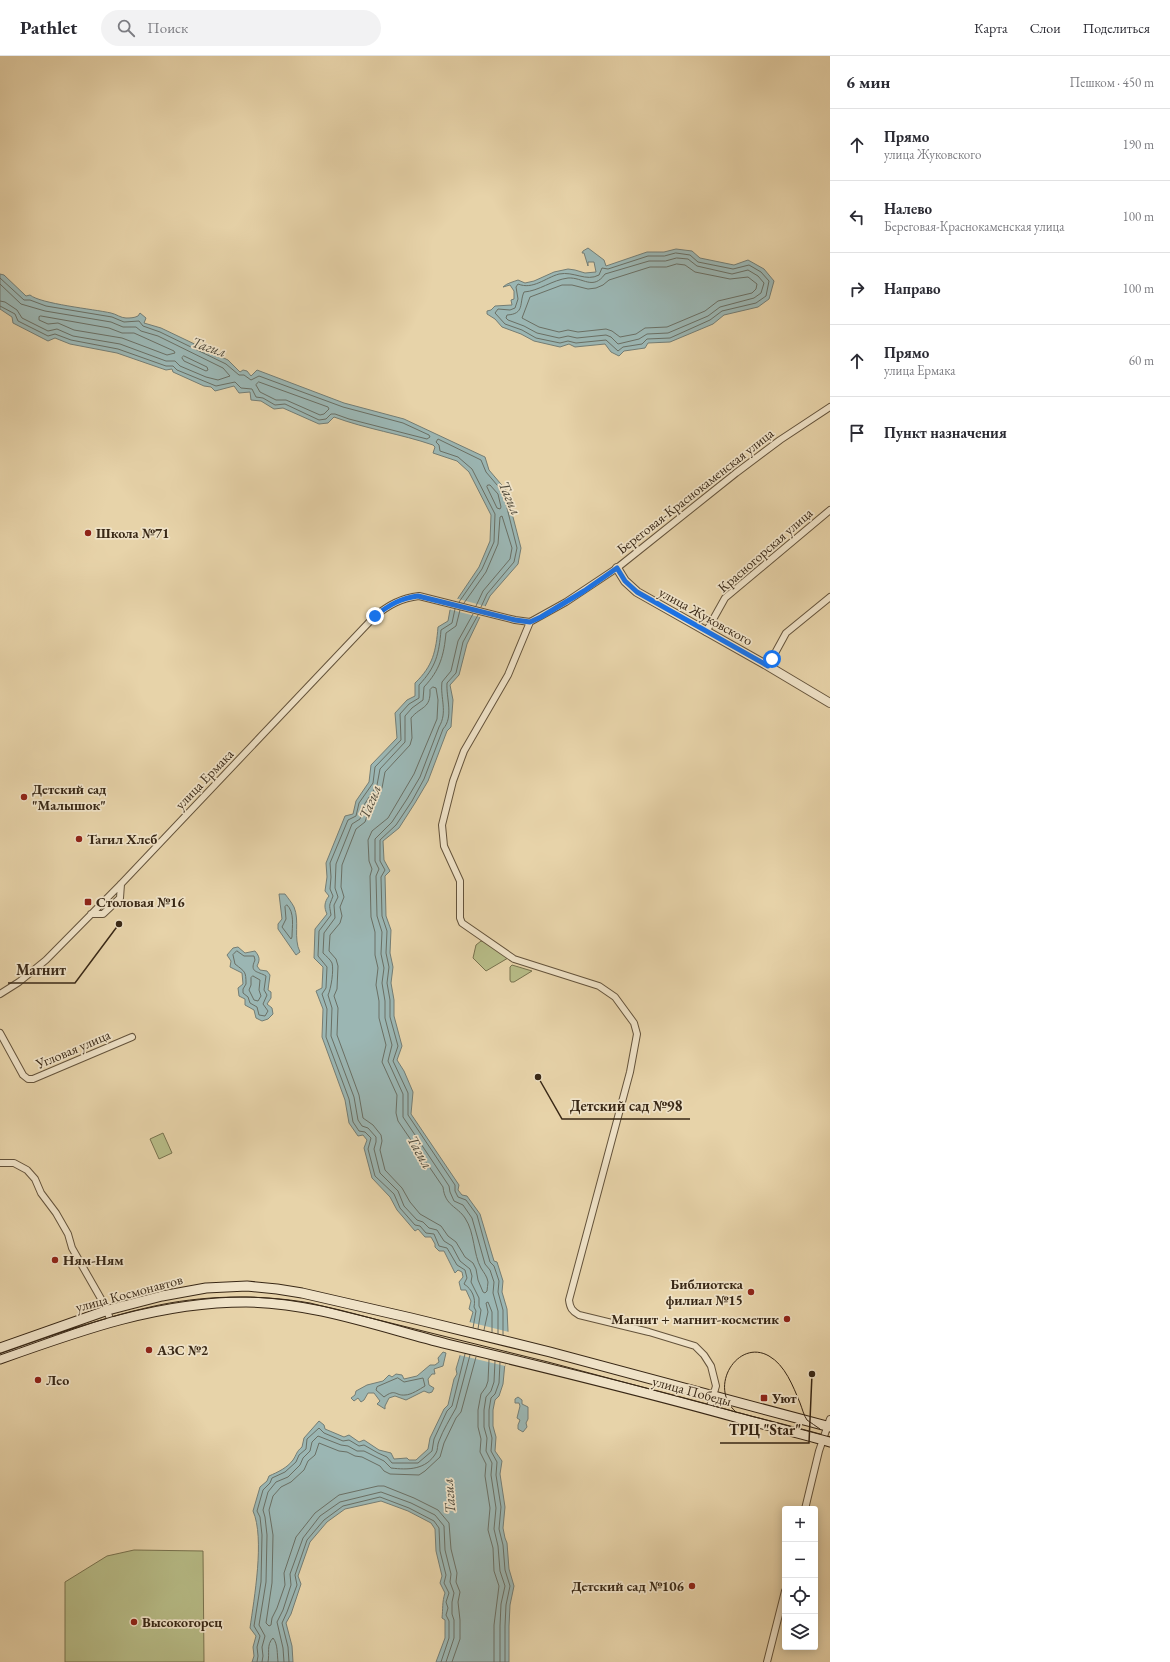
<!DOCTYPE html>
<html lang="ru">
<head>
<meta charset="utf-8">
<style>
  :root { --surface:#fff; --page:#f2f2f3; --text:#2b2b33; --muted:#7c7c81; --line:#e1e1e2 }
  body { margin:0; font-family:"EB Garamond",serif; background:var(--page); color:var(--text) }
  .controls { position:absolute; right:12px; bottom:12px; display:grid; overflow:hidden; border-radius:4px; box-shadow:0 2px 10px #0003 }
  .controls button { width:36px; height:36px; display:grid; place-items:center; padding:0; border:0; border-bottom:1px solid var(--line); background:var(--surface); color:var(--text); font:20px sans-serif }
  .stop { position:absolute; width:12px; height:12px; margin:-9px; border:3px solid #1a73e8; border-radius:50%; background:#fff }
  .stop.end { background:#1a73e8; border-color:#fff; box-shadow:0 1px 4px #0008 }
  .list { margin:0; padding:0; list-style:none }
  h2 { display:flex; justify-content:space-between; align-items:center; height:52px; margin:0; padding:0 16px; font-size:17px }
  h2 small { font-size:13px; font-weight:400; color:var(--muted) }
  .list li { display:grid; grid-template-columns:26px 1fr auto; gap:12px; align-items:center; box-sizing:border-box; height:72px; padding:0 16px; border-top:1px solid var(--line) }
  .list b { display:block; font-size:15px; white-space:nowrap }
  .list p { margin:0; font-size:13px; white-space:nowrap; color:var(--muted) }
  .list em { font-size:13px; font-style:normal; color:var(--muted) }
  .icon { flex:none; width:22px; height:22px; fill:none; stroke:currentColor; stroke-width:2; stroke-linecap:round; stroke-linejoin:round }
  .map { position:relative; flex:none; width:830px; height:1606px; overflow:hidden }
  header { display:flex; align-items:center; gap:24px; box-sizing:border-box; height:56px; padding:0 20px; background:var(--surface); border-bottom:1px solid var(--line) }
  header strong { font-size:19px }
  nav { display:flex; gap:22px; margin-inline-start:auto; font-size:14px }
  .search { width:280px; height:36px; background:var(--page); display:flex; align-items:center; gap:10px; box-sizing:border-box; padding:0 14px; border-radius:22px; color:var(--muted); font-size:15px }
  main { display:flex }
  aside { flex:1; background:var(--surface) }
  .map>svg:first-child { display:block }
</style>
</head>
<body>
<header>
<strong>Pathlet</strong>
<div class="search"><svg class="icon" aria-label="search" viewBox="0 0 24 24"><circle cx="10" cy="10" r="6"/><path d="M15 15l6 6"/></svg>Поиск</div>
<nav><a>Карта</a><a>Слои</a><a>Поделиться</a></nav>
</header>
<main>
<div class="map">
<svg width="830" height="1606" viewBox="0 0 830 1606">
  <rect width="100%" height="100%" fill="#e7d3a9"/>
  <filter id="stains"><feTurbulence type="fractalNoise" baseFrequency=".005" numOctaves="4"/><feColorMatrix values="0 0 0 0 .2 0 0 0 0 .09 0 0 0 0 .02 0 0 0 .5 -.17"/></filter>
  <radialGradient id="worn" r=".72"><stop offset=".6" stop-color="#630" stop-opacity="0"/><stop offset="1" stop-color="#630" stop-opacity=".3"/></radialGradient>
  <path fill="#b7bc87" stroke="#78724e" d="M481,885l5,1 22,16 -22,13 -13,-13 3,-13z
    M512,909l20,6 -18,11h-3l-1,-2v-13z
    M163,1077l9,20 -13,6 -9,-20z
    M134,1494l69,1 1,111h-139v-80l42,-26z"/>
  <path fill="#9bb6b3" stroke="#747d74" d="M588,192l16,12 2,6 41,-14h17l12,-3 16,2 8,7 34,7 14,-5 16,9 10,12 -5,18 -11,8 -34,8 -11,9 -43,18 -22,1 -3,5 -21,3 -5,5 -8,-4 -6,-8 -30,3 -6,-3 -9,3 -26,-6 -13,-7 -19,-7 -7,-8 -8,-5v-3l4,-1 4,-4 17,-1 -1,-5 3,-1v-8l-4,-6 -7,2c4,-4 10,-5 15,-7l7,3 9,-2 20,-9 14,-3 7,1 10,3 11,-1 -2,-10h-6v4l-4,-13h-2l1,-2z
    M0,218l4,1 22,21 4,-1c11,9 63,14 81,18 5,1 10,5 15,5 4,0 8,0 12,-2l2,-3 6,5 -2,5 17,5 67,32 12,12 3,-2 4,1 4,5 6,-6 87,33 60,16 81,38 4,13 17,20 15,58 -3,16 -28,32 -23,48 -8,31 -9,10 3,15 -2,27 -4,4 -19,50 -13,22 -16,25 -16,13 1,19 6,11 -5,5 1,40 5,14 -1,23 3,14 -2,16 3,17v16l8,30 -5,14 7,11 9,21 -2,22 48,71 -1,5 4,5 5,1 13,18 14,47 3,1 6,19 -1,11 5,17 1,22 -5,53 -4,12 -4,4 -2,10v16l3,11 -1,14 7,10 -2,13 5,33 -2,21 2,10 2,5 2,26 5,17 -4,19 -1,21v36h-73l9,-24v-18l-3,-2c1,-9 0,-16 3,-25l-5,-10 2,-7 -6,-25 -1,-22 -4,-6 -23,-12 -27,-10 -36,8 -18,13 -17,20 -12,34 3,8 -10,30 -5,9 6,23 1,16h-41l2,-6 -1,-9 3,-11 -6,-8c4,-29 15,-90 3,-117l7,-24 7,-6 2,-5c9,-4 18,-8 24,-16 4,-6 3,-8 9,-13l2,-9 15,-17 5,4 1,4 19,8 5,-2 10,7 5,-2 15,10 12,3 3,6 13,-1 2,2h7l12,-11 2,-11 14,-29 4,-4 6,-26 3,-5 -1,-5 17,-57 -4,-3 2,-8 -5,-11h-5l-2,-8 4,-5 -1,-5 -4,-2 -3,3 -11,-22h-5l-4,-4v-3l-4,-7h-6l-7,-8 -3,2 -18,-21 -7,-13 -18,-19 -8,-30 3,-8 -4,-5 -5,1 -9,-13 -4,-23 -23,-63 1,-28 -7,-18 6,-3 1,-21 -9,-9 1,-29 12,-15c-3,-6 -3,-12 2,-18l-4,-5 2,-14 -1,-14 19,-47 8,-2 3,-13 13,-19 2,-17 26,-27 -2,-25 12,-13 8,-4v-13c18,-17 21,-32 23,-56l10,-6 2,-11 29,-43 11,-26 1,-26 -22,-43 -12,-11 -24,-8 2,-6 -2,-2c-32,-11 -67,-16 -99,-28l-6,6 -9,1 -36,-16 -9,1 -13,-8 -10,-1 -1,-8 -11,1 -5,-7 -19,5 -4,-4 -7,-1 -31,-14 -1,-3 -6,1 -49,-17 -47,-9 -15,-6 -7,3 -35,-18 -1,-6 -12,-8z
    M279,838h6c3,4 7,9 9,13 6,14 -1,31 6,45l-4,3 -18,-26v-5l4,-5z
    M238,891l7,6 10,-2c5,6 5,9 2,15l3,4 7,1 3,4 -2,15 3,2v6l-4,6 5,4 1,6 -5,5 -6,2 -6,-3 -2,-8 -9,-5v-6l-6,-3 -1,-8 5,-4 -1,-11 -12,-6 1,-6 -4,-6 6,-7z
    M443,1296l3,1 -3,13 -9,3 1,5h-3l-4,5 1,6 5,3 -2,4 -3,1 -5,-2 -18,9 -11,-4 -6,2 -4,8v3l-8,-5 3,-3 -6,-8h-6l-4,7 -3,2 -3,-4 -4,3 -3,-3 4,-3 1,-4 11,-6 16,-4 6,-6 3,2 4,-3 6,1 2,4 13,-3 13,-11h5l4,-3 -1,-4z
    M518,1341l4,3v4l6,3v12l-2,4 1,4 -4,5 -5,-3v-4l2,-5 -3,-2 3,-12 -1,-3h-4v-4z"/>
  <path fill="#e7d3a9" d="M455,542l33,9 -5,11 -35,-9z
    M469,1266l40,10 -4,34 -46,-11z"/>
  <g fill="none" stroke-linecap="round" stroke-linejoin="round">
    <path stroke="#6a6f64" stroke-width="1" d="M676,197l14,2 8,7 35,7 16,-4 12,7 8,9 -3,15 -10,7 -34,8 -12,9 -40,18 -23,1 -5,5 -19,3 -5,4 -12,-11 -30,3 -8,-2 -8,2 -24,-5 -14,-8 -17,-6 -10,-11 3,-4 12,1 5,-2 3,-9 -2,-12 2,-3c15,6 27,-6 41,-10 15,-3 27,8 40,1l3,-7 6,1 40,-13h16z
      M677,202l11,1 9,7 35,8 16,-4 10,6 6,7 -3,10 -7,5 -34,9 -12,9 -40,17 -21,1 -8,5 -21,5 -7,-7 -5,-2 -29,3 -9,-2 -9,2 -22,-5 -13,-7 -16,-6 -2,-2 1,-3c18,-1 12,-12 17,-23 15,-1 28,-12 44,-14 15,-1 25,13 37,-4l44,-13h16z
      M677,208l8,1 10,7 35,7 18,-2 9,7 -1,5 -4,4 -34,8 -13,10 -38,16 -22,1 -9,6 -16,3 -8,-6 -6,-2 -28,3 -10,-2 -9,2 -20,-5 -17,-9 8,-21 32,-12h10l16,4 8,-1 7,-3 6,-5 41,-13h16z
      M0,222l24,22h6l16,6 66,11 12,5 15,-1 4,5 17,6 66,32 13,11h5l7,5 8,-4 84,31 60,16 26,12 1,2 -3,2 -78,-20 -14,-5h-4l-5,5 -7,1 -34,-16 -10,1 -12,-7 -7,-1 -4,-8 -11,-1 -6,-6 -19,4 -39,-16 -4,-4h-7l-48,-17 -47,-9 -16,-6 -7,2 -30,-15 -3,-7 -15,-8
      M0,228l21,20 24,7 66,11 12,5h13l5,4 17,5 65,32 7,8 -12,4 -12,-3 -26,-11 -5,-5h-9l-46,-17 -47,-8 -16,-7 -9,2 -26,-13 -5,-8 -12,-8 -5,-1
      M41,260l68,12 13,5h12l40,18 1,2 -8,2 -45,-17 -48,-8 -16,-7 -10,1 -9,-4v-3z
      M184,300l23,11 1,3 -2,1 -22,-10 -2,-3z
      M259,326l69,25 1,2 -5,5 -4,1 -34,-15h-10l-16,-8 -4,-7z
      M488,429h2l8,9 3,13 -1,2 -3,-1 -10,-21z
      M459,546l23,-33 12,-27 1,-28 -23,-45 -14,-12 -18,-6 -1,-6 -3,-3 2,-3 43,21 5,12 17,20 14,56 -3,14 -27,32 -6,13
      M464,547l22,-31 12,-28 2,-27 2,-1 10,32 -2,11 -27,32 -7,15
      M455,553l-3,14 -11,7c-2,24 -5,37 -22,55v13l-10,6 -9,10 1,26 -26,27 -2,16 -14,20 -3,13 -8,4 -18,43 1,14 -1,12 3,7c-4,11 -4,7 -2,19l-12,16 -1,25 9,11 -1,21 -4,6 5,15 -1,28 23,62 4,23 6,9 6,1 6,6 -3,11 7,27 19,18 6,14 15,17 5,1 6,7 8,1 5,12 8,2 10,17 8,5 2,8 -3,6c8,5 12,14 10,23l2,4 -3,17
      M460,554l-4,16 -10,7c-2,22 -6,37 -22,54l-1,13 -11,8 -7,8v26l-25,27 -3,16 -13,20 -4,14 -8,5 -16,40 -1,24 3,9 -4,8 1,13 -11,15 -1,20c3,3 7,6 9,10 2,7 -1,26 -4,32l4,13 -1,28 23,61 4,23 4,6 6,2 8,9v5l-2,7 6,24 18,18 6,15 13,14 6,2 6,6 8,2 7,11 8,5 8,15 10,8 2,7 -1,6 8,16v8l2,4 -3,19
      M473,558l-15,27 -7,30 -9,11c-2,16 6,30 -3,45l-19,50 -13,22 -15,23 -17,17v22l4,8 -3,7 1,40 5,16 -1,22 3,14 -2,15 3,18v17l7,27 -4,16 15,33v23l46,69 1,6 4,9 9,4 9,13 13,46 5,6 4,12 -1,11 5,18v23
      M478,559l-15,27 -7,31 -9,10c-1,15 7,34 -4,46l-19,50 -12,22 -16,24 -16,15v21l5,9 -4,7 1,39 5,15 -1,22 3,14 -2,16 3,17v17l8,29 -5,15 15,32v22l47,70v6l3,6 8,3 11,15 13,47 4,4 5,15 -1,11 5,18v25
      M433,631l3,1 2,12 -1,19 -23,55 -26,44 -16,13 -4,9 1,21 3,8 -2,7 1,41 4,15v23l3,13 -2,17 3,16v17l7,27 -4,17 15,33 -1,18 2,8 45,66c2,19 14,19 22,31 10,15 8,36 16,50 3,5 6,8 7,14 0,3 -1,6 -1,9l-2,2 -2,-1 -5,-12 -2,-11 -3,-6 -8,-6 -9,-15 -8,-6 -7,-10 -21,-12 -10,-12 -8,-14 -17,-18 -5,-20 2,-9 -1,-6 -8,-10 -10,-7 -4,-23 -22,-60 1,-27 -4,-12 3,-7 1,-23 -2,-7 -7,-8 1,-16 10,-12 2,-7 -2,-9 4,-10 -3,-10 1,-22 14,-36 9,-7 5,-15 12,-19 3,-16 25,-27 2,-7 -1,-20c10,-12 20,-9 19,-28z
      M287,849c8,7 5,22 5,32l-1,2 -9,-12 4,-8 -1,-12z
      M237,895l7,5h10l1,4c-6,13 3,11 11,16l-2,14 3,5 -4,9 5,7 -3,5 -6,-1 -2,-8 -7,-4 -2,-6 -5,-4v-4l3,-5c0,-13 -1,-12 -11,-20l-2,-9z
      M253,920l7,4 -1,10 2,6 -3,5 -4,-1 -5,-10 2,-5v-7z
      M484,1274l4,-18 -2,-9 2,-1 4,10v20
      M489,1304l-1,21 -2,6 -5,7 -3,16v17l3,12 -1,13 6,12 -1,12 5,32 -2,22 5,18 1,23 5,15 -5,39v37
      M495,1305l-1,21 -3,9 -5,6 -2,13v17l3,11 -1,13 6,12 -1,12 5,33 -2,21 4,17 2,25 5,15 -4,18 -1,22v36
      M500,1306l-1,21 -4,11 -4,4 -2,12v16l3,12 -1,13 6,11 -1,13 5,32 -2,22 4,16 2,25 5,16 -4,19 -1,21v36
      M398,1322l6,4 19,-4 2,8c-5,3 -14,9 -20,9 -10,1 -9,-7 -21,2l-8,-7 1,-3z
      M257,1606l1,-6 -1,-9 3,-11 -6,-10 7,-44 1,-47 -2,-18 -3,-6 6,-21 7,-7 2,-5 13,-6 11,-10 3,-7 7,-6 1,-10 12,-11 5,5 19,8 6,-1 10,6 5,-1 14,8 9,4 5,6h26l14,-12 2,-12 13,-28 5,-5 13,-52
      M262,1606l1,-6 -1,-9 3,-11 -6,-11 7,-43 1,-47 -2,-18 -2,-7 5,-18 8,-10 12,-5 12,-12 3,-7 7,-7 2,-9 6,-6 23,9 7,1 9,5h7l20,10 7,7c17,2 35,2 45,-15 2,-3 1,-8 3,-12 4,-11 11,-22 17,-33l14,-53
      M268,1606c2,-9 -2,-17 5,-24 5,6 4,16 5,24
      M284,1606l-1,-14 -6,-26 6,-12 8,-25 -1,-11 13,-36 17,-22 20,-14 41,-10 30,11 24,12 9,11 1,24 6,24 -1,8 4,11 -2,9v12l2,6v18l-8,24
      M289,1606l-1,-15 -6,-24 5,-11 10,-27 -2,-10 12,-35 17,-20 19,-14 37,-9 29,11 25,13 5,7 1,23 6,24 -2,8 5,10 -3,9 2,6 -2,7 3,6v17l-8,24
      M452,1606l8,-23v-19l-2,-18 2,-10 -4,-10 1,-9 -6,-24 -2,-26 -11,-13 -24,-12 -30,-12h-6l-39,9 -24,18 -19,24 -12,36 1,12 -8,23 -5,10 -1,7 -2,1 -3,-3 6,-40 1,-48 -4,-25 4,-14 8,-9 10,-5 13,-12 4,-9 7,-6 4,-12 20,8 8,1 8,4 7,1 18,9 4,5 6,3 29,1 6,-4 15,-14 4,-14 12,-25 5,-6 15,-55"/>
    <defs>
      <path id="minor" d="M706,576l19,-34 105,-88
        M768,610l18,-33 44,-36
        M91,858h12l17,-16 1,-14
        M0,938l19,-12 27,-22 75,-76 254,-268c14,-11 26,-18 44,-20l96,24 15,2
        M0,977l23,42 5,4h5l99,-42
        M0,1107h14l13,7 8,9 6,14 15,20 12,21 4,14 32,56 7,17
        M709,1354l7,-24 -5,-20 -7,-11 -9,-9 -46,-14 -70,-17c-7,-4 -9,-7 -10,-15l61,-228 7,-38 -3,-11 -19,-26 -16,-11 -85,-27 -52,-36 -2,-5v-37l-16,-35 -2,-21 11,-44 11,-30 44,-76 22,-53 36,-20 51,-34 119,-95 44,-33 50,-33
        M805,1453l14,-58 11,-32
        M767,1606l18,-71"/>
      <path id="tertiary" d="M617,512l8,13 12,11 131,74 62,37"/>
      <path id="secondary" d="M0,1292l108,-38 54,-14 44,-8 41,-2 30,3 25,4 109,25 139,34 280,75
        M0,1303c81,-29 159,-57 246,-57 66,0 137,26 201,42 96,23 192,46 288,73 31,8 64,16 95,25"/>
    </defs>
    <use href="#minor" stroke="#64533b" stroke-width="8"/>
    <use href="#tertiary" stroke="#64533b" stroke-width="10"/>
    <use href="#secondary" stroke="#392816" stroke-width="11"/>
    <use href="#minor" stroke="#efe2c7" stroke-width="6"/>
    <use href="#tertiary" stroke="#efe2c7" stroke-width="8"/>
    <use href="#secondary" stroke="#efe2c7" stroke-width="9"/>
    <path stroke="#392816" stroke-width="1" d="M0,1299c50,-17 99,-37 150,-48 52,-12 108,-13 160,-4l238,59 282,75
      M736,1356c-29,-25 2,-74 33,-56 16,9 24,30 31,47 2,5 4,13 7,17 4,3 9,6 13,9"/>
  </g>
  <g fill="none" stroke-linecap="round" stroke-linejoin="round">
    <path stroke="#1a73e8" stroke-width="5" d="M375,560c14,-11 26,-18 43,-20l97,24 15,2 11,-5 43,-26 33,-23 8,13 12,11 131,74 4,-7"/>
  </g>
  <g fill="#8f2418" stroke="#efe2c7" stroke-width="1.5">
    <circle cx="88" cy="477" r="4"/>
    <circle cx="24" cy="741" r="4"/>
    <circle cx="79" cy="783" r="4"/>
    <rect x="84" y="842" width="8" height="8" rx="2"/>
    <circle cx="55" cy="1204" r="4"/>
    <circle cx="751" cy="1236" r="4"/>
    <circle cx="787" cy="1263" r="4"/>
    <circle cx="149" cy="1294" r="4"/>
    <circle cx="38" cy="1324" r="4"/>
    <rect x="760" y="1338" width="8" height="8" rx="2"/>
    <circle cx="692" cy="1530" r="4"/>
    <circle cx="134" cy="1566" r="4"/>
  </g>
  <g text-anchor="middle" stroke-width="3.5" stroke-linejoin="round" paint-order="stroke">
    <g font-size="14" fill="#392816" stroke="#efe2c7">
      <text transform="translate(695 435) rotate(-38)" y="5">Береговая-Краснокаменская улица</text>
      <text transform="translate(765 494) rotate(-41)" y="5">Красногорская улица</text>
      <text transform="translate(706 560) rotate(29)" y="5">улица Жуковского</text>
      <text transform="translate(204 723) rotate(-46)" y="5">улица Ермака</text>
      <text transform="translate(73 993) rotate(-23)" y="5">Угловая улица</text>
      <text transform="translate(129 1237) rotate(-15)" y="5">улица Космонавтов</text>
      <text transform="translate(692 1335) rotate(15)" y="5">улица Победы</text>
    </g>
    <g font-size="14" font-weight="bold" fill="#392816" stroke="#efe2c7" text-anchor="start">
      <text x="96" y="482">Школа №71</text>
      <text x="32" y="738">Детский сад<tspan x="32" dy="16">"Малышок"</tspan></text>
      <text x="87" y="788">Тагил Хлеб</text>
      <text x="96" y="851">Столовая №16</text>
      <text x="63" y="1209">Ням-Ням</text>
      <text x="743" y="1233" text-anchor="end">Библиотека<tspan x="743" dy="16">филиал №15</tspan></text>
      <text x="779" y="1268" text-anchor="end">Магнит + магнит-косметик</text>
      <text x="157" y="1299">АЗС №2</text>
      <text x="46" y="1329">Лео</text>
      <text x="772" y="1347">Уют</text>
      <text x="684" y="1535" text-anchor="end">Детский сад №106</text>
      <text x="142" y="1571">Высокогорец</text>
    </g>
    <g font-size="15" font-style="italic" fill="#524c3d" stroke="#efe2c7">
      <text transform="translate(209 291) rotate(18)" y="5">Тагил</text>
      <text transform="translate(510 442) rotate(67)" y="5">Тагил</text>
      <text transform="translate(370 746) rotate(-68)" y="5">Тагил</text>
      <text transform="translate(420 1096) rotate(61)" y="5">Тагил</text>
      <text transform="translate(449 1440) rotate(-95)" y="5">Тагил</text>
    </g>
  </g>
  <path fill="none" stroke="#392816" stroke-width="1.5" d="M119 868L75 927H8M538 1021L562 1063H690M812 1318L809 1387H720"/>
  <g fill="#392816" stroke="#efe2c7" stroke-width="1.5">
    <circle cx="119" cy="868" r="4"/>
    <circle cx="538" cy="1021" r="4"/>
    <circle cx="812" cy="1318" r="4"/>
  </g>
  <g font-size="15" text-anchor="middle" font-weight="bold" fill="#392816" stroke="#efe2c7" stroke-width="3.5" stroke-linejoin="round" paint-order="stroke">
    <text x="41" y="919">Магнит</text>
    <text x="626" y="1055">Детский сад №98</text>
    <text x="765" y="1379">ТРЦ "Star"</text>
  </g>
  <rect width="100%" height="100%" filter="url(#stains)"/>
  <rect width="100%" height="100%" fill="url(#worn)"/>
</svg>
<div class="controls">
<button>+</button>
<button>−</button>
<button><svg class="icon" aria-label="locate" viewBox="0 0 24 24"><circle cx="12" cy="12" r="6"/><path d="M12 2v4M12 18v4M2 12h4M18 12h4"/></svg></button>
<button><svg class="icon" aria-label="layers" viewBox="0 0 24 24"><path d="M12 4l9 5-9 5-9-5zM3 14l9 5 9-5"/></svg></button>
</div>
<div class="stop" style="left:772px;top:603px"></div>
<div class="stop end" style="left:375px;top:560px"></div>
</div>
<aside>
<h2>6 мин<small>Пешком · 450 m</small></h2>
<ul class="list">
<li><svg class="icon" aria-label="ahead" viewBox="0 0 24 24"><path d="M12 20V5M6 11l6-6 6 6"/></svg><div><b>Прямо</b><p>улица Жуковского</p></div><em>190 m</em></li>
<li><svg class="icon" aria-label="left" viewBox="0 0 24 24"><path d="M17 20v-9H6M10 6l-5 5 5 5"/></svg><div><b>Налево</b><p>Береговая-Краснокаменская улица</p></div><em>100 m</em></li>
<li><svg class="icon" aria-label="right" viewBox="0 0 24 24"><path d="M7 20v-9h11M14 6l5 5-5 5"/></svg><div><b>Направо</b></div><em>100 m</em></li>
<li><svg class="icon" aria-label="ahead" viewBox="0 0 24 24"><path d="M12 20V5M6 11l6-6 6 6"/></svg><div><b>Прямо</b><p>улица Ермака</p></div><em>60 m</em></li>
<li><svg class="icon" aria-label="arrive" viewBox="0 0 24 24"><path d="M6 21V4h12l-3 4 3 4H6"/></svg><div><b>Пункт назначения</b></div></li>
</ul>
</aside>
</main>
</body>
</html>
